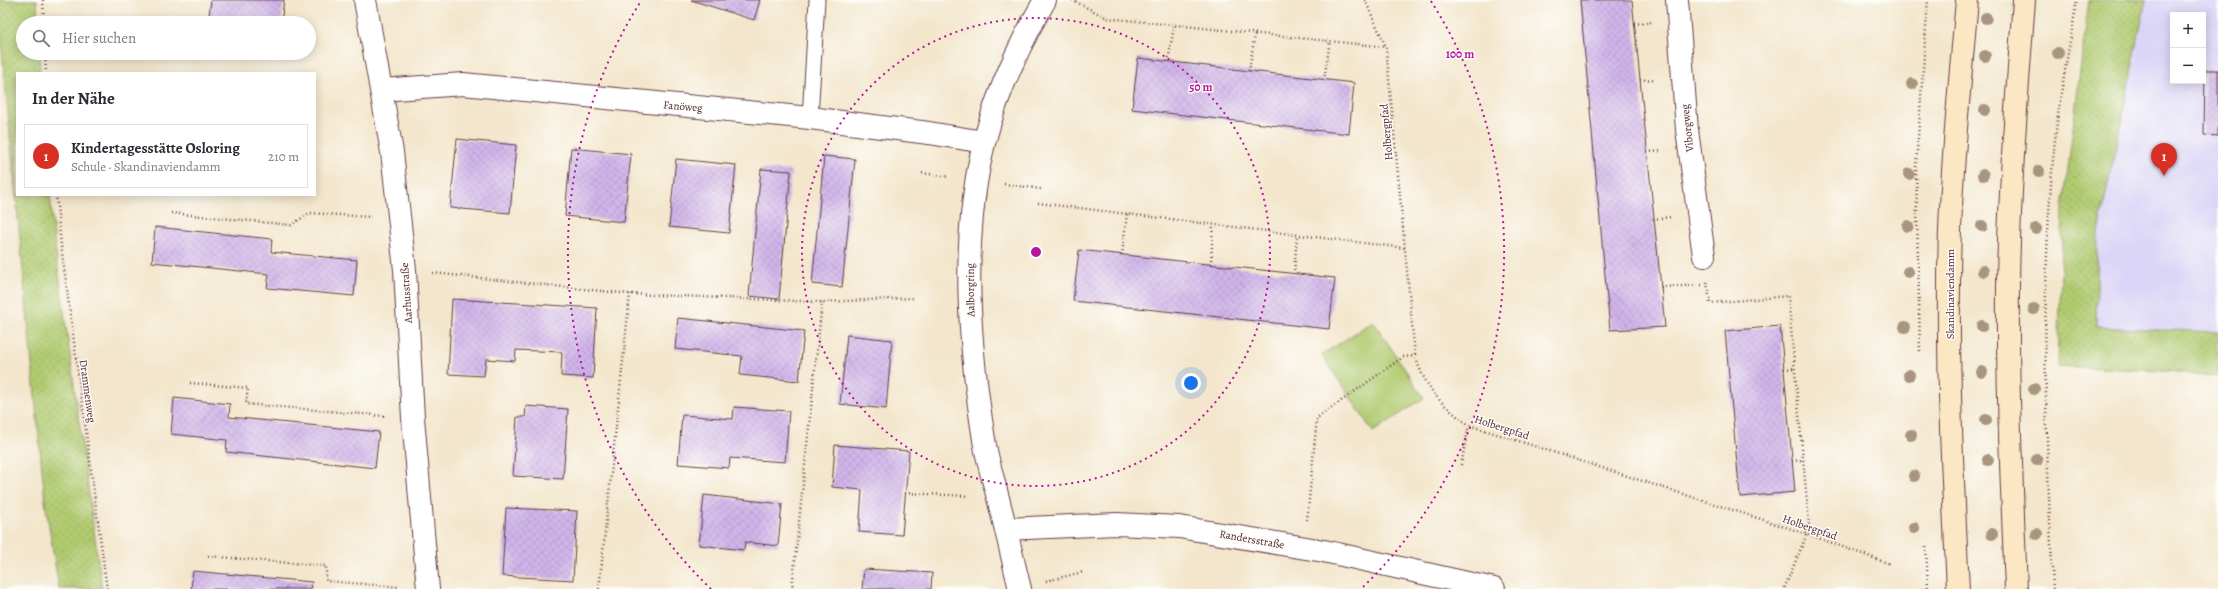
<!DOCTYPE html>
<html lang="de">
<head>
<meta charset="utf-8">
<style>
  :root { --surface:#fff; --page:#f7f7f7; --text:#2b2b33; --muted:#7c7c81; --line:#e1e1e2; --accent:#d93025 }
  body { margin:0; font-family:Alegreya,serif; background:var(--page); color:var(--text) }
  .controls { position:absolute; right:12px; top:12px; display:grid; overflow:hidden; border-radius:0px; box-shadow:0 2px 10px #0003 }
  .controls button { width:36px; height:36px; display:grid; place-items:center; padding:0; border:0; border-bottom:1px solid var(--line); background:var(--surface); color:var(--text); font:20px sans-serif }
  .you { position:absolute; left:1191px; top:383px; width:14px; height:14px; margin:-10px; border:3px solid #fff; border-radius:50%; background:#1a73e8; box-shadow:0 0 0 6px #1a73e833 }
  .badge { display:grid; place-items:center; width:26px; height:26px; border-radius:50%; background:var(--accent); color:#fff; font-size:13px; font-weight:700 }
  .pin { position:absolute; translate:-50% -33px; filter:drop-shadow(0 1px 2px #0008) }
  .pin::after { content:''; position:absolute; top:21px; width:14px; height:12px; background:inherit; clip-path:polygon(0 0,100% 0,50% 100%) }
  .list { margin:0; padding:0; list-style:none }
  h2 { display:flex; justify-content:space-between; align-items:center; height:52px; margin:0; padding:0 16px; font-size:17px }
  h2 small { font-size:13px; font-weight:400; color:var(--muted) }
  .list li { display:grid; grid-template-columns:26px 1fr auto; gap:12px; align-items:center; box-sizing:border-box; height:64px; margin:0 8px 8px; padding:0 8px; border:1px solid var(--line); border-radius:0px }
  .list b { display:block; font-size:15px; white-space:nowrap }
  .list p { margin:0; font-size:13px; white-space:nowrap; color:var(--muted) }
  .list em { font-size:13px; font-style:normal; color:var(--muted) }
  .icon { flex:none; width:22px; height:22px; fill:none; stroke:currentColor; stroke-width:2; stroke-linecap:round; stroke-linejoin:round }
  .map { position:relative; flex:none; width:2218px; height:589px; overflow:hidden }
  .search { position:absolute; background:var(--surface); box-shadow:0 2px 10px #0003; left:16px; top:16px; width:300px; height:44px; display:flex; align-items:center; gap:10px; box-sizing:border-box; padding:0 14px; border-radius:22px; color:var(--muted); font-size:15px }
  .panel { position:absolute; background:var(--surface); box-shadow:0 2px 10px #0003; left:16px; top:72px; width:300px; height:124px; border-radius:0px }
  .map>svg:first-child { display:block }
</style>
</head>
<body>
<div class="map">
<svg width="2218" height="589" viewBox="0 0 2218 589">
  <defs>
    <pattern id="grass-dots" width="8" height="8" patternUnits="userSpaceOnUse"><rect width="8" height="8" fill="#b0ca70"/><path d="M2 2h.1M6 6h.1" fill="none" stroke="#99ad61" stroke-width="1.8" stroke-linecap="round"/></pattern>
    <pattern id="building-cross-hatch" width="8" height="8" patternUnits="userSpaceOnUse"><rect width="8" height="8" fill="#d0b5ea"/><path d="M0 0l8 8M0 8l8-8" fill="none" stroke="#b49bc9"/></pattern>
  </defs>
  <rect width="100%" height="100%" fill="#fdfcf7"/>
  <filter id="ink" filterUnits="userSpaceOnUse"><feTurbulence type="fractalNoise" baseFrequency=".025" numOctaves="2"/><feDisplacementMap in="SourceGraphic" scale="8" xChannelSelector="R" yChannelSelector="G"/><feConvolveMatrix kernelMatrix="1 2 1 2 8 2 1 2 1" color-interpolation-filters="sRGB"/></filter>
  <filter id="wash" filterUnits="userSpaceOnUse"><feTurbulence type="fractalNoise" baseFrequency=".012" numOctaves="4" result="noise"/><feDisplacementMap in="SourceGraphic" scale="16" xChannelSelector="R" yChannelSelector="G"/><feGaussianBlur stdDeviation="0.9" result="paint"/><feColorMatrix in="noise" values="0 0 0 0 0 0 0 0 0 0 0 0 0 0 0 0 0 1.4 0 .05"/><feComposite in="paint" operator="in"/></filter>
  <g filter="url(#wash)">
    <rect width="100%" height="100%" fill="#f3e6cc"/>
    <path fill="#dbd6f7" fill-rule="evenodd" d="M2146,0h72v332l-122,-5 2,-94zM2173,15h30v66h-30z"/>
    <path fill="url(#grass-dots)" stroke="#7d744e" d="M0,0h37l1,23h-15v30h16l1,20h-23v122h33l5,51 47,343h-43l-14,-88 -45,-472z
      M2089,0h57l-48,233 -2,94 122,5v45l-37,-5 -123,-6 5,-158z"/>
    <path fill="#b0ca70" stroke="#7d744e" d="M1373,321l51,77 -51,34 -51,-77z"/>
    <g id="blocks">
      <path fill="url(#building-cross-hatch)" d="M211,0h73l-3,23h-26l1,-3 -25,-3 -1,6h-22z
        M691,0h69l-6,20z
        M1580,0h52l33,327 -55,3z
        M1138,58l216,25 -5,51 -217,-25z
        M2205,70h13v66l-14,-1z
        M457,139l59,6 -6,68 -60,-5z
        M571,148l60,6 -7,68 -59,-6z
        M824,156l31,3 -13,128 -30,-3z
        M676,159l60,6 -7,68 -60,-6z
        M761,169l30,2 -12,128 -30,-3z
        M155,227l117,12 -1,13 86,8 -3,36 -87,-8 2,-14 -117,-12z
        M1079,250l256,28 -6,51 -256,-28z
        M452,299l145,9 -4,70 -32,-2 1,-24 -46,-2 -1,11 -29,-2 -2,17 -36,-2z
        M678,318l126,13 -5,50 -59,-6 2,-19 -67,-7z
        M1780,326l15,166 -55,5 -15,-166z
        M847,335l45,5 -6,69 -46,-5z
        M174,398l56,6 -1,13 150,15 -4,36 -149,-16 1,-12 -56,-6z
        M526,406l42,3 -5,70 -50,-3 4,-59h8z
        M734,407l55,4 -4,51 -55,-4 -1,10 -51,-4 4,-49 51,4z
        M835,445l74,6 -7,84 -43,-3 3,-42 -30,-3z
        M704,495l78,9 -4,42 -33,-4 -1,8 -45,-5z
        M506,508l71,3 -4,69 -71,-4z
        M864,569l68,4 -1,16h-69z
        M193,571l119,11 -1,7h-120z"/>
    </g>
  </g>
  <g filter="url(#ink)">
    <use href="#blocks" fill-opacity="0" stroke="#633d43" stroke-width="1"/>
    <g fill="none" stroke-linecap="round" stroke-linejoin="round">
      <defs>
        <path id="service" d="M810,118l7,-118"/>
        <path id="minor" d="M365,0l27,152 13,118 8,148 15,171
          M1677,0l10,130 17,126
          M381,90l82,-6 347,34 119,15 55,9
          M1006,529l110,-5 63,3 145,24 170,38
          M1020,589c-7,-28 -13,-56 -20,-83 -5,-20 -11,-40 -15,-60 -16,-99 -25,-205 -1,-303 13,-51 35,-98 61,-143"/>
        <path id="secondary" d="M1958,589c-5,-102 -10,-203 -9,-305 0,-95 10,-190 18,-284
          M2016,589c-4,-101 -9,-201 -8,-302 1,-96 9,-192 16,-287"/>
      </defs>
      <use href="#service" stroke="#633d43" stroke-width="17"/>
      <use href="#minor" stroke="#633d43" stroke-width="24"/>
      <use href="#secondary" stroke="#633d43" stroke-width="24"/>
      <path stroke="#633d43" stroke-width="2.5" stroke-dasharray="1 3" stroke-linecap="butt" d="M43,0l1,23
        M1072,0l35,18 279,29
        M1365,0l21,47 29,309c11,33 26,49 54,69l338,109 83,30
        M1634,24l18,-2
        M45,53l1,20
        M1168,62l6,-36
        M1249,71l6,-37
        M1324,80l6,-39
        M1640,80l16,-1
        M1647,152l15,-1
        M922,173l27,4
        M1004,184l37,5
        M56,195l5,50 46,344
        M1038,203l367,45
        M171,213l120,12 19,-12 61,4
        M1653,219l18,-2
        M1122,255l5,-41
        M1211,264l2,-40
        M433,273l197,21 192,8 91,-4
        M1294,274l3,-39
        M1707,282l3,21 78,-7 21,227 -2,11 -23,55
        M1661,287l41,-2
        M1920,351l-4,-185 12,-166
        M1784,369l11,-1
        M190,383l58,5 -2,16 139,12
        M1792,461l12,-1
        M1461,465l8,-40
        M905,493l64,3
        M1307,520l10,-102 86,-61 12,-1
        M1926,546l2,43
        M208,556l118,10v15l74,6
        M1046,581l37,-9
        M599,589l31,-295
        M792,589l30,-287
        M2053,589c-7,-152 -14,-306 3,-458 5,-44 14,-87 21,-131"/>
      <use href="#service" stroke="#fff" stroke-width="15"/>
      <use href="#minor" stroke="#fff" stroke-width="22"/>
      <use href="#secondary" stroke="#fbe7c3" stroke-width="22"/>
    </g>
    <g fill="#a7957f">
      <circle cx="1986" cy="18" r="6"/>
      <circle cx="2058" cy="53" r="6"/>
      <circle cx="1985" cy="56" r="6"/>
      <circle cx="1912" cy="84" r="6"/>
      <circle cx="1985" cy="110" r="6"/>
      <circle cx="2039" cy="171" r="6"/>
      <circle cx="1909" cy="174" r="6"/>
      <circle cx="1983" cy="175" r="6"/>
      <circle cx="1908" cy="226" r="6"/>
      <circle cx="1982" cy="226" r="6"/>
      <circle cx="2036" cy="229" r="6"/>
      <circle cx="1983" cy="271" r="6"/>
      <circle cx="1908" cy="272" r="6"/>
      <circle cx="2034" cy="309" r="6"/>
      <circle cx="1982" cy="326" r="6"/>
      <circle cx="1905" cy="327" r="6"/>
      <circle cx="1982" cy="372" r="6"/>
      <circle cx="1909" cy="375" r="6"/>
      <circle cx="2034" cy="389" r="6"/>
      <circle cx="1986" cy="420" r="6"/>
      <circle cx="1911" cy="435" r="6"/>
      <circle cx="1988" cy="460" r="6"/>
      <circle cx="2037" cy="460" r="6"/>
      <circle cx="1914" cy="476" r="6"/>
      <circle cx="1914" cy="528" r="6"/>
      <circle cx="1992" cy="534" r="6"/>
      <circle cx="2037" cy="534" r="6"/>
    </g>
  </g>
  <g fill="none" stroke="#b5179e" stroke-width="2" stroke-dasharray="2 4">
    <circle cx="1036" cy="252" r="234"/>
    <path d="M711 589A468 468 0 0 1 641 1M1431 1A468 468 0 0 1 1361 589"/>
  </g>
  <g text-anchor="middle" stroke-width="3" stroke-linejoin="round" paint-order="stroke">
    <g font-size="11" fill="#4a1f2b" stroke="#fdfcf7">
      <text transform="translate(683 106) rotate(5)" y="4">Fanöweg</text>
      <text transform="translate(1687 128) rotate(-96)" y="4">Viborgweg</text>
      <text transform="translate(1386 132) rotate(-95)" y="4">Holbergpfad</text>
      <text transform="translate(970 290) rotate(-91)" y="4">Aalborgring</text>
      <text transform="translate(406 293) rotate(-94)" y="4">Aarhusstraße</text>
      <text transform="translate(1950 294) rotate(-90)" y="4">Skandinaviendamm</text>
      <text transform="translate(88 391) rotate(82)" y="4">Drammenweg</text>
      <text transform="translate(1502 427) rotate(18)" y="4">Holbergpfad</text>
      <text transform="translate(1810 527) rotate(19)" y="4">Holbergpfad</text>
      <text transform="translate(1252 539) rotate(10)" y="4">Randersstraße</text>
    </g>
  </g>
  <circle cx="1036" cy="252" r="6" fill="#b5179e" stroke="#fdfcf7" stroke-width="2"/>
  <g font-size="12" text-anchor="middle" font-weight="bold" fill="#b5179e" stroke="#fdfcf7" stroke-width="3" stroke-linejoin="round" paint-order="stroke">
    <text x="1460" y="58">100 m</text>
    <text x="1201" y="91">50 m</text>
  </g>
</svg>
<div class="controls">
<button>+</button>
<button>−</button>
</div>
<div class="you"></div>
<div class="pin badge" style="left:2164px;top:176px">1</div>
<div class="search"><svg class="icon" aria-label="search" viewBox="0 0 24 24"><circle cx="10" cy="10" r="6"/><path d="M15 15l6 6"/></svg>Hier suchen</div>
<section class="panel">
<h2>In der Nähe<small></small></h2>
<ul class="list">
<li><span class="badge">1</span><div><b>Kindertagesstätte Osloring</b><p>Schule · Skandinaviendamm</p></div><em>210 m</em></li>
</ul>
</section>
</div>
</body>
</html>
